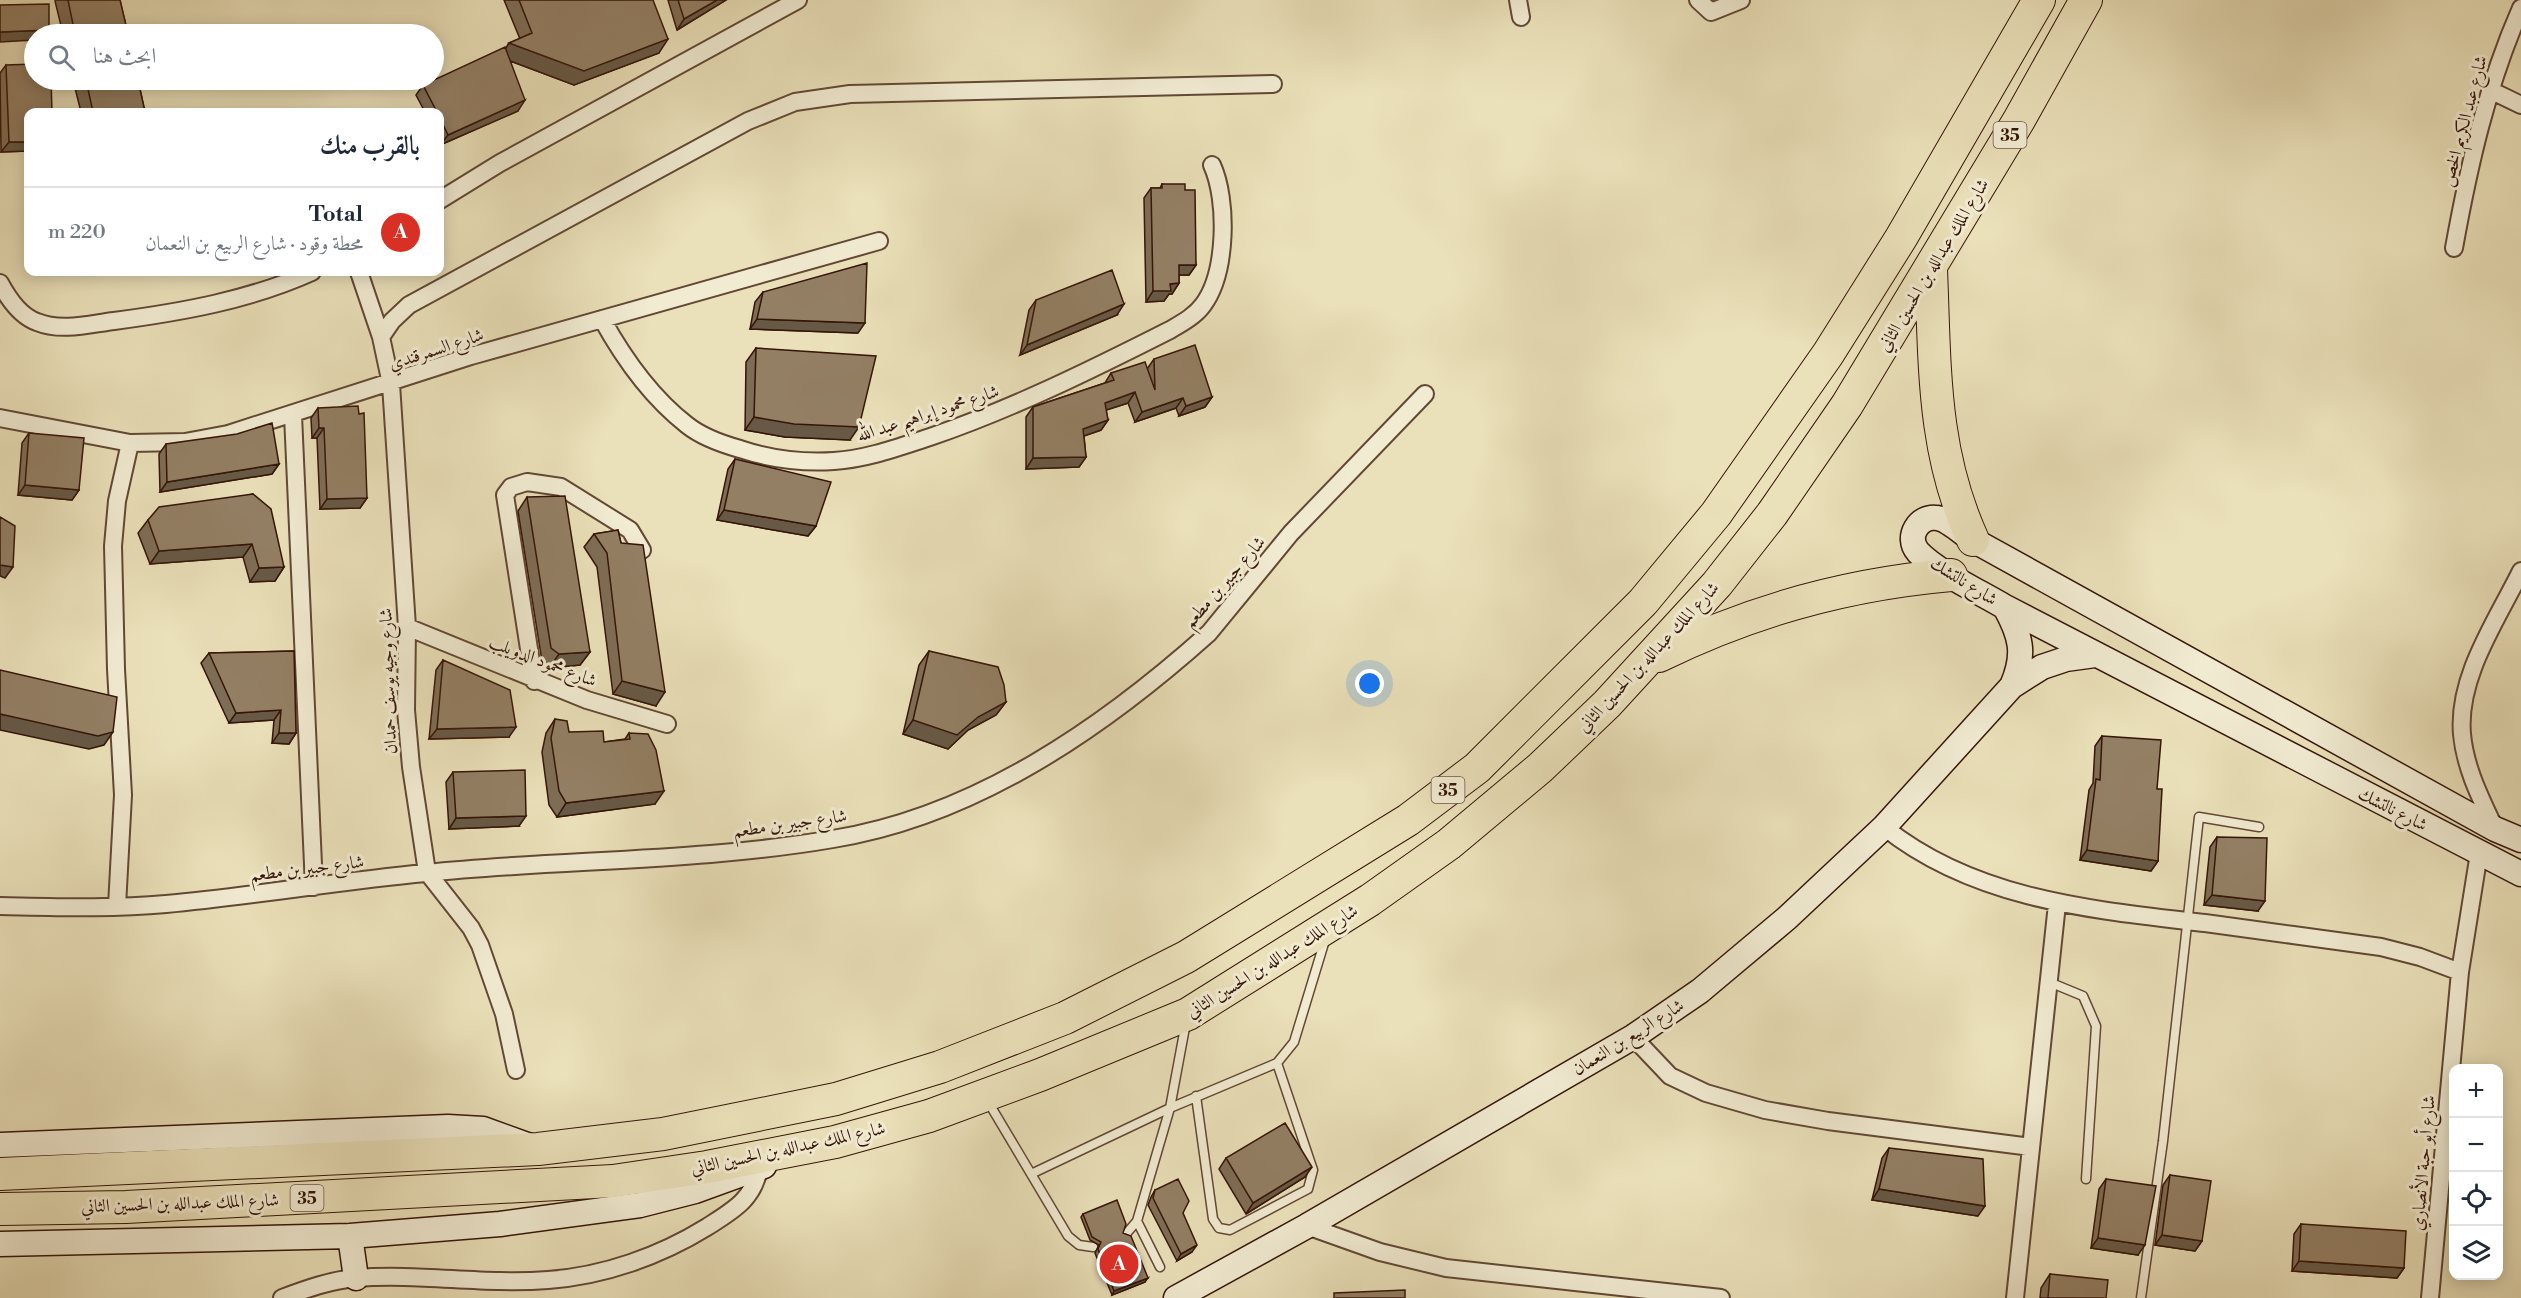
<!DOCTYPE html>
<html lang="ar">
<head>
<meta charset="utf-8">
<style>
  :root { --surface:#fff; --page:#f6f6f7; --text:#1f2937; --muted:#747a83; --line:#e0e1e3; --accent:#d93025 }
  body { margin:0; font-family:"Libre Bodoni",Amiri,serif; background:var(--page); color:var(--text); direction:rtl }
  .controls { position:absolute; right:18px; bottom:18px; display:grid; overflow:hidden; border-radius:12px; box-shadow:0 3px 15px #0003 }
  .controls button { width:54px; height:54px; display:grid; place-items:center; padding:0; border:0; border-bottom:2px solid var(--line); background:var(--surface); color:var(--text); font:30px sans-serif }
  .you { position:absolute; left:1370px; top:684px; width:21px; height:21px; margin:-15px; border:4px solid #fff; border-radius:50%; background:#1a73e8; box-shadow:0 0 0 9px #1a73e833 }
  .badge { display:grid; place-items:center; width:39px; height:39px; border-radius:50%; background:var(--accent); color:#fff; font-size:20px; font-weight:700 }
  .pin { position:absolute; translate:-50% -50%; border:3px solid #fff; box-shadow:0 2px 6px #0006 }
  .list { margin:0; padding:0; list-style:none }
  h2 { display:flex; justify-content:space-between; align-items:center; height:78px; margin:0; padding:0 24px; font-size:26px }
  h2 small { font-size:20px; font-weight:400; color:var(--muted) }
  .list li { display:grid; grid-template-columns:39px 1fr auto; gap:18px; align-items:center; box-sizing:border-box; height:90px; padding:0 24px; border-top:2px solid var(--line) }
  .list b { display:block; font-size:22px; white-space:nowrap }
  .list p { margin:0; font-size:20px; white-space:nowrap; color:var(--muted) }
  .list em { font-size:20px; font-style:normal; color:var(--muted) }
  .icon { flex:none; width:33px; height:33px; fill:none; stroke:currentColor; stroke-width:2; stroke-linecap:round; stroke-linejoin:round }
  .map { position:relative; flex:none; width:2521px; height:1298px; overflow:hidden; direction:ltr }
  .search { position:absolute; background:var(--surface); box-shadow:0 3px 15px #0003; left:24px; top:24px; width:420px; height:66px; display:flex; align-items:center; gap:15px; box-sizing:border-box; padding:0 21px; border-radius:33px; color:var(--muted); font-size:22px }
  .panel { position:absolute; background:var(--surface); box-shadow:0 3px 15px #0003; left:24px; top:108px; width:420px; height:168px; border-radius:12px; direction:rtl }
  .map>svg:first-child { display:block }
</style>
</head>
<body>
<div class="map">
<svg width="2521" height="1298" viewBox="0 0 2521 1298">
  <rect width="100%" height="100%" fill="#eae0b9"/>
  <filter id="stains"><feTurbulence type="fractalNoise" baseFrequency=".00333" numOctaves="4"/><feColorMatrix values="0 0 0 0 .2 0 0 0 0 .09 0 0 0 0 .02 0 0 0 .5 -.17"/></filter>
  <radialGradient id="worn" r=".72"><stop offset=".6" stop-color="#630" stop-opacity="0"/><stop offset="1" stop-color="#630" stop-opacity=".3"/></radialGradient>
  <g fill="none" stroke-linecap="round" stroke-linejoin="round">
    <defs>
      <path id="lane" d="M2049,982l34,14 13,30 -10,153
        M1196,1096l17,123 6,9 11,2 78,-41 5,-19 -36,-107
        M987,1100l81,136 11,9 14,2
        M1031,1174l139,-66 107,-45 17,-21 31,-102
        M1137,1221l23,46
        M1126,1234l11,-13 33,-113 16,-86
        M2141,1298l22,-157 36,-324 60,10"/>
      <path id="street" d="M1518,0l3,17
        M1698,0l13,12 30,-12
        M2490,90l31,15
        M440,200l60,-37 298,-163
        M2454,248c15,-83 33,-163 67,-240
        M359,272l22,65 10,47 16,243 -1,83 5,57 16,105 44,56 9,17 24,69 12,56
        M0,283c8,15 20,33 37,39 24,10 53,2 77,-1 68,-9 136,-21 198,-49
        M602,319c22,40 49,78 85,106 15,12 35,19 53,24 30,10 62,14 94,12 33,-2 65,-14 96,-24 84,-29 161,-67 240,-107 12,-7 25,-14 33,-25 24,-32 25,-105 9,-140
        M381,337l11,-16 17,-16 339,-184 47,-19 55,-8 423,-10
        M293,415l21,472
        M0,418l130,25 55,-1 43,-8 243,-78 408,-115
        M407,627l180,73 80,24
        M534,681l-29,-186 6,-8 16,-5 34,5 69,43 12,20
        M1884,827c91,73 209,83 321,96 59,8 117,16 176,24l39,10 40,15
        M2495,829c-14,-30 -30,-61 -33,-95 -5,-57 35,-114 59,-163
        M0,906c55,1 111,3 166,-2 87,-8 173,-23 260,-31 135,-14 273,-11 407,-34 143,-23 271,-112 376,-206l82,-100 134,-139
        M117,906l6,-111 -7,-126 -3,-123 4,-45 13,-58
        M1633,1037l37,39 36,17 59,17 63,11 203,26
        M1307,1226l73,26 66,16 275,30
        M282,1298c24,-9 49,-18 74,-20 64,-5 128,7 192,2 56,-4 112,-24 159,-53 25,-16 46,-27 52,-58
        M2015,1298l42,-394
        M2430,1298l30,-326 19,-119"/>
      <path id="secondary" d="M2005,607c16,29 21,47 7,79
        M2521,840l-26,-11 -522,-289c-10,-6 -25,-21 -36,-22 -18,-3 -32,19 -19,34 19,20 62,40 87,55l516,267
        M0,1145l448,-18 35,2 47,17
        M350,1236l6,42
        M0,1244l350,-8 150,-12 140,-19 55,-14 69,-25
        M1176,1298l131,-72 326,-189 67,-46 87,-73 97,-91 128,-141 30,-19 24,-8 29,-4"/>
      <path id="highway" d="M1931,269c4,96 1,182 42,271
        M1659,656c93,-46 188,-72 292,-81
        M0,1174l538,-25 125,-15 173,-35 104,-32 125,-49 121,-61 222,-137 69,-52 166,-166 73,-88 112,-160 73,-116 138,-238
        M0,1209l126,-2 487,-26 94,-14 128,-25 94,-26 111,-41 148,-61 182,-114 79,-56 91,-76 67,-64 110,-120 55,-70 75,-109 172,-285 67,-120"/>
    </defs>
    <use href="#lane" stroke="#624834" stroke-width="11"/>
    <use href="#street" stroke="#624834" stroke-width="20"/>
    <use href="#secondary" stroke="#351508" stroke-width="27"/>
    <use href="#highway" stroke="#351508" stroke-width="34"/>
    <use href="#lane" stroke="#f1ebd2" stroke-width="8"/>
    <use href="#street" stroke="#f1ebd2" stroke-width="16"/>
    <use href="#secondary" stroke="#f1ebd2" stroke-width="24"/>
    <use href="#highway" stroke="#eae0b9" stroke-width="32"/>
  </g>
  <path fill="#7e6d56" stroke="#351508" stroke-width="1.5" d="M56,0h64l8,34h-65l-8,-33z
    M504,0h149l6,53 -85,32 -64,-24 8,50 -78,34v-33h-15l-9,-17 7,-10 83,-36 3,-6 11,-4z
    M668,0h58l-49,30z
    M6,65l22,47v39l-27,1 -1,-79z
    M73,80h65l7,32h-64z
    M1162,184l23,6 11,75 -7,10h-10v8l-7,11h-3l-5,7 -18,1 -2,-104 7,-10h9z
    M763,292l95,41 -108,-4 5,-27z
    M1036,300l81,15 -97,40 9,-45z
    M756,348l94,92 -65,-3 -40,-7 1,-68z
    M1154,359l58,38 -7,10 -26,9 -3,-8 -41,14 -7,-19 -22,7 2,10 -7,10 -17,6 2,21 -7,10 -53,2v-52l7,-10 72,-24 6,-10 36,-4z
    M318,408l49,90 -7,10 -40,1 -3,-71h-5l-1,-20z
    M29,433l50,57 -7,10 -54,-5 4,-52z
    M166,444l113,20 -7,10 -112,18 -1,-38z
    M735,459l81,67 -8,10 -91,-16 11,-51z
    M253,494l31,73 -9,14 -25,1 -7,-25 -93,7 -12,-31 10,-13z
    M527,497l63,155 -10,13 -31,3 -7,-7 -24,-150z
    M618,530l38,176 -43,-12 -16,-127 -13,-20 10,-13z
    M294,651l2,82 -7,11 -17,-1 2,-23 -45,3 -28,-60 8,-10z
    M929,651l77,51 -10,13 -28,15 -20,19 -45,-15 16,-69z
    M443,660l66,77 -80,2 7,-69z
    M555,719l14,13 35,10 21,-3 4,-6 26,71 -98,13 -8,-12 -7,-53 4,-19z
    M2102,736l55,53 1,72 -7,10 -71,-11 9,-70 4,-7 2,-37z
    M453,772l66,54 -70,3 -3,-47z
    M2217,837l41,74 -54,-6 6,-58z
    M1889,1148l89,68 -106,-16 10,-42z
    M1226,1158l79,19 -59,37 -27,-45z
    M2170,1175l32,66 -7,10 -40,-6 8,-60z
    M2106,1179l32,76 -47,-7 8,-59z
    M1155,1190l28,23 9,39 -15,9 -29,-56 3,-8z
    M1083,1214l40,19 22,49 -33,13 -17,-42 4,-8 -9,-5 -9,-23z
    M2301,1224l103,44 -7,10 -105,-7 2,-37z
    M2050,1274l56,24h-66l1,-10z"/>
  <path fill="#675946" stroke="#351508" stroke-width="1.5" d="M717,0h9l-49,30 7,-11z
    M49,30l-3,4h-12v6l-34,2v-10z
    M668,39l-9,14 -85,32 -74,-28 9,-14z
    M525,100l-7,11 -78,34 8,-10z
    M9,142h19v9l-27,1z
    M1179,265h17l-7,10h-17z
    M1179,283l-7,11h-3l-5,7 -18,1 7,-11 17,-7z
    M1124,304l-7,11 -97,40 7,-10z
    M757,319l108,4 -7,10 -108,-4z
    M1135,392l-7,11 -31,10 8,-10z
    M1212,397l-7,10 -26,9 7,-10z
    M1183,398l-7,10 -41,14 7,-10z
    M754,417l105,10 -9,13 -65,-3 -40,-7z
    M1108,420l-7,10 -26,9 8,-10z
    M319,428h5l-7,10h-5z
    M1086,457l-7,10 -53,2 7,-11z
    M279,464l-7,10 -112,18 7,-10z
    M25,485l54,5 -7,10 -54,-5z
    M367,498l-7,10 -40,1 7,-10z
    M724,510l92,16 -8,10 -91,-16z
    M252,544l-9,13 -93,7 9,-13z
    M0,565l13,2 -8,11 -5,-2z
    M284,567l-9,14 -25,1 9,-14z
    M590,652l-10,13 -31,3 10,-14z
    M622,681l43,11 -9,14 -43,-12z
    M1006,702l-10,13 -28,15 -20,19 -45,-15 10,-14z
    M281,710l-7,10 -45,3 7,-10z
    M0,714l113,18 -9,13 -15,4 -89,-19z
    M516,727l-7,10 -80,2 8,-10z
    M279,733h17l-7,11 -17,-1z
    M664,791l-9,13 -98,13 9,-14z
    M526,816l-7,10 -70,3 7,-11z
    M2087,850l71,11 -7,10 -71,-11z
    M2212,895l53,6 -7,10 -54,-6z
    M1312,1167l-7,10 -59,37 7,-11z
    M1879,1189l106,17 -7,10 -106,-16z
    M2162,1235l40,6 -7,10 -40,-6z
    M2098,1238l47,7 -7,10 -47,-7z
    M1197,1245l-5,7 -15,9 4,-7z
    M2299,1261l105,7 -7,10 -105,-7z
    M1148,1278l-3,4 -33,13 2,-4z"/>
  <path fill="#937f64" stroke="#351508" stroke-width="1.5" d="M68,0h52l8,34h-53z
    M519,0h134l15,39 -84,32 -75,-28 23,-10z
    M678,0h39l-33,19z
    M49,4v26l-49,2v-27z
    M505,47l20,53 -77,35 -8,-17v-6h-3l-14,-27z
    M34,64v16h17l1,32h-24v30h-19l-3,-77z
    M86,80h52l7,32h-52z
    M1162,184h23v6h10l1,75h-17v18l-9,1 1,7h-18l-2,-103h11z
    M867,263l-2,60 -108,-4 6,-27z
    M1112,270l12,34 -97,41 9,-45z
    M1195,345l17,52 -26,9 -3,-8 -41,14 -7,-20 -30,11 3,17 -25,9 3,28 -53,1v-51l81,-27 -3,-7 34,-11 10,28 -1,-31z
    M756,348l120,8 -17,71 -65,-3 -40,-7z
    M358,406l1,8 5,-1 3,85 -40,1 -3,-71h-5l-1,-20z
    M272,423l7,41 -112,18 -1,-38 71,-10z
    M29,433l55,5 -5,52 -54,-5z
    M735,459l96,23 -15,44 -92,-16z
    M253,494l18,15 13,58 -25,1 -7,-24 -93,7 -11,-31 11,-13z
    M565,496l25,156 -31,2 -8,-6 -24,-151z
    M0,517l15,9 -2,41 -13,-2z
    M618,530l3,13 22,2 22,147 -43,-11 -15,-128 -13,-19z
    M294,651l2,82h-17l2,-23 -45,3 -27,-60z
    M929,651l69,16 6,18 2,17 -28,15 -21,18 -44,-15z
    M443,660l67,30 6,37 -79,2z
    M0,670l117,27 -4,35 -15,4 -98,-22z
    M555,719l12,2 2,11 34,-1 1,11 26,-3 -1,-6 19,1 8,16 8,41 -98,12 -7,-12 -8,-53z
    M2102,736l59,4 -4,49h5l-4,72 -71,-11 9,-71 4,1z
    M525,770l1,46 -70,2 -3,-46z
    M2217,837l50,1 -2,63 -53,-6z
    M1285,1123l27,44 -59,36 -27,-45z
    M1889,1148l94,11 2,47 -106,-17z
    M2170,1175l41,6 -9,60 -40,-6z
    M1178,1179l11,22 -6,12 14,32 -16,9 -28,-56 2,-8z
    M2106,1179l50,7 -11,59 -47,-7z
    M1117,1200l9,24 -3,9 8,3 17,42 -34,13 -16,-42 3,-7 -9,-5 -9,-23z
    M2301,1224l105,7 -2,37 -105,-7z
    M2050,1274l58,6 -2,18h-58z
    M1405,1290v8h-71v-5z"/>
  <g text-anchor="middle" stroke-width="6" stroke-linejoin="round" paint-order="stroke">
    <g fill="#f1ebd2" stroke="#6d5545" stroke-width="1.5">
      <rect x="1993.5" y="122" width="33" height="26" rx="4.5"/>
      <rect x="1431.5" y="777" width="33" height="26" rx="4.5"/>
      <rect x="290.5" y="1185" width="33" height="26" rx="4.5"/>
    </g>
    <g font-size="16" font-weight="bold" fill="#351508">
      <text x="2010" y="141">35</text>
      <text x="1448" y="796">35</text>
      <text x="307" y="1204">35</text>
    </g>
    <g font-size="18" fill="#351508" stroke="#f1ebd2">
      <text transform="translate(2464 121) rotate(-75)" y="6">شارع عبد الكريم الخص</text>
      <text transform="translate(1933 265) rotate(-59)" y="6">شارع الملك عبدالله بن الحسين الثاني</text>
      <text transform="translate(436 349) rotate(-18)" y="6">شارع السمرقندي</text>
      <text transform="translate(928 413) rotate(-18)" y="6">شارع محمود إبراهيم عبد الله</text>
      <text transform="translate(1964 581) rotate(32)" y="6">شارع نالتشك</text>
      <text transform="translate(1224 582) rotate(-49)" y="6">شارع جبير بن مطعم</text>
      <text transform="translate(1648 657) rotate(-47)" y="6">شارع الملك عبدالله بن الحسين الثاني</text>
      <text transform="translate(543 661) rotate(21)" y="6">شارع محمود الدويلب</text>
      <text transform="translate(388 681) rotate(-92)" y="6">شارع وجيه يوسف حمدان</text>
      <text transform="translate(2393 809) rotate(27)" y="6">شارع نالتشك</text>
      <text transform="translate(790 823) rotate(-8)" y="6">شارع جبير بن مطعم</text>
      <text transform="translate(307 868) rotate(-7)" y="6">شارع جبير بن مطعم</text>
      <text transform="translate(1272 961) rotate(-32)" y="6">شارع الملك عبدالله بن الحسين الثاني</text>
      <text transform="translate(1628 1037) rotate(-32)" y="6">شارع الربيع بن النعمان</text>
      <text transform="translate(788 1148) rotate(-12)" y="6">شارع الملك عبدالله بن الحسين الثاني</text>
      <text transform="translate(2423 1163) rotate(-85)" y="6">شارع أبو حبة الأنصاري</text>
      <text transform="translate(180 1203) rotate(-2)" y="6">شارع الملك عبدالله بن الحسين الثاني</text>
    </g>
  </g>
  <rect width="100%" height="100%" filter="url(#stains)"/>
  <rect width="100%" height="100%" fill="url(#worn)"/>
</svg>
<div class="controls">
<button>+</button>
<button>−</button>
<button><svg class="icon" aria-label="locate" viewBox="0 0 24 24"><circle cx="12" cy="12" r="6"/><path d="M12 2v4M12 18v4M2 12h4M18 12h4"/></svg></button>
<button><svg class="icon" aria-label="layers" viewBox="0 0 24 24"><path d="M12 4l9 5-9 5-9-5zM3 14l9 5 9-5"/></svg></button>
</div>
<div class="you"></div>
<div class="pin badge" style="left:1119px;top:1264px">A</div>
<div class="search"><svg class="icon" aria-label="search" viewBox="0 0 24 24"><circle cx="10" cy="10" r="6"/><path d="M15 15l6 6"/></svg>ابحث هنا</div>
<section class="panel">
<h2>بالقرب منك<small></small></h2>
<ul class="list">
<li><span class="badge">A</span><div><b>Total</b><p>محطة وقود · شارع الربيع بن النعمان</p></div><em>220 m</em></li>
</ul>
</section>
</div>
</body>
</html>
